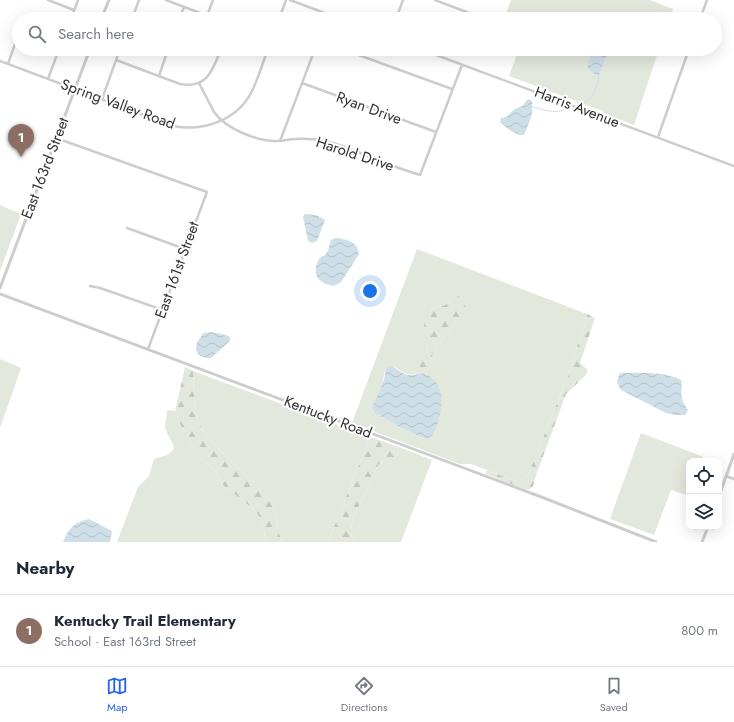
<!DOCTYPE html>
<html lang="en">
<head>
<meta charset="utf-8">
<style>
  :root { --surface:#fff; --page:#f2f2f3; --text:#1f2937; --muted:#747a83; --line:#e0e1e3; --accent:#2563eb }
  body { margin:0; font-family:Jost,sans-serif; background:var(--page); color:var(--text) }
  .controls { position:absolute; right:12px; bottom:12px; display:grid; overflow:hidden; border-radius:8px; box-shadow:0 4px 16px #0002 }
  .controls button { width:36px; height:36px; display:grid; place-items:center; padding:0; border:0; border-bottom:1px solid var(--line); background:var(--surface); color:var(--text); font:20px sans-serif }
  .you { position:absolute; left:370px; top:291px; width:14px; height:14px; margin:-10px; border:3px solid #fff; border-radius:50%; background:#1a73e8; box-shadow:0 0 0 6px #1a73e833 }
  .badge { display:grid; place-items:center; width:26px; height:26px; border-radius:50%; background:var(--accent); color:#fff; font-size:13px; font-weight:700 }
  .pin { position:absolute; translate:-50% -33px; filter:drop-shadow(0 1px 2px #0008) }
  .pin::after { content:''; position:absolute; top:21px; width:14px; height:12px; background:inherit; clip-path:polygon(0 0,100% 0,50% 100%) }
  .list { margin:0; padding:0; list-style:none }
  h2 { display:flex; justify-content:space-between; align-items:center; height:52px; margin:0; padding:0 16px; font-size:17px }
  h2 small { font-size:13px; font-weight:400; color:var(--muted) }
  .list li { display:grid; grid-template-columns:26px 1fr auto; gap:12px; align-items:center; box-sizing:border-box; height:72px; padding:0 16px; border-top:1px solid var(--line) }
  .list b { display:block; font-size:15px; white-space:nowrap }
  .list p { margin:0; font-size:13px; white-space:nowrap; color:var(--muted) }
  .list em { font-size:13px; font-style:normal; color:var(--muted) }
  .icon { flex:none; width:22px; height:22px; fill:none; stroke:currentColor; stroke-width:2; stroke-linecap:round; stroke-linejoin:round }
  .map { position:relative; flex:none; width:734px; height:542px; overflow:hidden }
  .search { position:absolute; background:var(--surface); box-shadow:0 4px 16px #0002; left:12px; right:12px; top:12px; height:44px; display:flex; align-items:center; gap:10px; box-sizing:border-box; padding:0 14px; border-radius:22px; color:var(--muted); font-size:15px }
  .sheet { height:124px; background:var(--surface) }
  nav { display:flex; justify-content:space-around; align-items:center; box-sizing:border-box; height:56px; border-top:1px solid var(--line); background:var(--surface); font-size:11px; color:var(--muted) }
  nav a { display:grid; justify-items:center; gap:2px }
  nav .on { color:var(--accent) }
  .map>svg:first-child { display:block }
</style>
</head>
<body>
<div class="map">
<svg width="734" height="542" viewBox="0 0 734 542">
  <defs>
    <pattern id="forest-firs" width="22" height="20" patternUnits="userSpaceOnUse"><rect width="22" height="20" fill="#e3e8dd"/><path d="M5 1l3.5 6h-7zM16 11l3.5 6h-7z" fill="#c3c7be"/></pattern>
    <pattern id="water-waves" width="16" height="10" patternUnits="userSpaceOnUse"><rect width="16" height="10" fill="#cfdfe8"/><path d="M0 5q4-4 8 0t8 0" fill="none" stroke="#b2c0c7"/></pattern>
  </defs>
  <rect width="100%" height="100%" fill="#fff"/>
  <path fill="#e3e8dd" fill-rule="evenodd" d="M511,0h139l23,9 -4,10h-165z
    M519,49h140l-25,76 -31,-12v-2l-94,-35z
    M0,205l21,9 -21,57z
    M417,249l170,65 -1,9 -8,21 -9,29 -40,100 -6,6 -4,3 -48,-18h-11l-108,-41zM450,301l12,14 -26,32c-4,6 -4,11 -6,18 -1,3 -3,6 -4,10l6,3 7,10 -5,45 -4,5 -2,2 -27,-12 -26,-15 -3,-4 1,-3 9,-19 3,-17 10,-3c7,5 12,9 20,7l1,-4 11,-15 1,-4 -2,-7 5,-34 8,-4h5z
    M0,359l21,9 -21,60z
    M193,371l177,66 -42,105h-47c-3,-15 -5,-30 -12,-43l-58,-58c-5,-6 -10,-12 -12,-19 -6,-15 -5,-35 -6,-51z
    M167,410l8,1 6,15 7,9 3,9 10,15 8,5 8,10 6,11 29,23 5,5 4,7 3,10 1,12h-148l21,-55 11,-11 5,-17 13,-4 7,-6c0,-8 -8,-14 -9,-22 0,-5 2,-12 2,-17z
    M641,433l60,23 7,5h-19v35l-18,-6 -17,45 -44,-16z
    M399,447l33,13 -31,82h-46c-6,-6 -4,-15 -2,-23l25,-54 7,-5 13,-5z"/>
  <path fill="url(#forest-firs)" d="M462,295l2,2c2,7 2,12 -2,18l-26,32c-4,6 -4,11 -6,18 -1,3 -3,6 -4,10l-11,-1c1,-4 2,-8 4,-11 3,-5 8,-6 9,-12 -4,-15 -9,-37 9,-44 2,-1 4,-1 6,-1 3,-1 6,-4 8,-6 4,-2 7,-4 11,-5z
    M587,314l8,4 -15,45 8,7 -3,6 -19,18 -31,84 -2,8 -3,3h-6l-38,-15 1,-4 32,12 4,-3 6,-6 40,-100 9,-29 8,-21z
    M185,367l8,4c1,16 0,36 6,51 2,7 7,13 12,19l58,58c7,13 9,28 12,43h-16l-1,-12 -3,-10 -4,-7 -5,-5 -29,-23 -6,-11 -8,-10 -8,-5 -5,-7 -5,-8 -3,-9 -7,-9 -6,-15z
    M370,437l29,10c-1,12 -3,10 -13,13 -3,0 -6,3 -8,5l-25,54c-2,8 -4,17 2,23h-27z"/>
  <path fill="url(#water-waves)" d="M590,49h19l-10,26c-6,-1 -9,-4 -12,-9l3,-8z
    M528,99l4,2c2,13 -3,22 -8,34 -10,0 -17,-7 -24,-13l1,-4 5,-1 9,-8 7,-3z
    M305,214l11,1 9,5 -8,21 -5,2 -4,-2 -5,-24z
    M336,238c9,0 26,6 22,18l-17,26 -8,4c-10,-3 -19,-6 -17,-19 1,-3 1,-6 4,-9 1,-1 3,-2 5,-3 4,-4 4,-10 6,-15z
    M211,332l15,3 4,2v4l-19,17c-3,0 -7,0 -10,-2 -10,-5 -3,-17 3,-23z
    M391,366c6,2 11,8 17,9 9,1 15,-5 24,3 4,3 8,10 9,15 2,13 -3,39 -13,47l-27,-12 -26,-15 -3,-4c2,-11 10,-19 12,-30 1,-3 1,-7 2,-10 2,-2 2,-2 5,-3z
    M620,373c20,0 43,-2 61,7 2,6 -1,12 1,18 0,4 4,8 6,12l-2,4 -1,1h-10l-9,-2 -45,-23 -4,-7 2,-8z
    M89,519l23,12 -2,11h-47c7,-15 10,-19 26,-23z"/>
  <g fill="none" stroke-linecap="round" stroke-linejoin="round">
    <path stroke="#cfdfe8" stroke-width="1" d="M577,103c3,0 8,0 10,-2 8,-5 11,-18 12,-26
      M533,107c7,2 23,7 30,3 2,-2 3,-4 5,-5"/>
    <path stroke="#cdcdcd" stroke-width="2.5" d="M48,0l26,10
      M166,0l50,19
      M290,0l51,19
      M435,0l50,19
      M207,16l6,-16
      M71,19l7,-19
      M132,19l7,-19
      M179,19l5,-12
      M279,19l7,-19
      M396,19l7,-19
      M700,19l7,-19
      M342,49l110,40
      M420,49l314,117
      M116,60l64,24c27,5 33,-14 41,-35
      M0,61l173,65c31,6 66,-6 80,-37 6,-13 10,-27 15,-40
      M8,64l10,-29
      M159,76l9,-27
      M48,79l11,-30
      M199,83l15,29c12,17 44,30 65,29 5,0 10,-2 15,-2 11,-1 21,0 31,2 19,4 37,13 55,20 13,5 27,10 40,14l42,-110
      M302,83l134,49
      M102,99l18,-50
      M658,137l31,-88
      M56,138l151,54 -59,157
      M280,141l35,-92
      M127,228l58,21
      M90,286l10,2 63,22
      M726,476l8,3"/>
    <path stroke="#cdcdcd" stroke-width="3" d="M101,19l8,-19
      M0,288l90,-239
      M0,294l544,204 112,44
      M719,496l15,-42
      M702,542l6,-15"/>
  </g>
  <g text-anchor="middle" stroke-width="4" stroke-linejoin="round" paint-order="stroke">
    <g font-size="15" fill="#303030" stroke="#fff">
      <text transform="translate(118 104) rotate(20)" y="5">Spring Valley Road</text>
      <text transform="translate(577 107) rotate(21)" y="5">Harris Avenue</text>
      <text transform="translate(369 108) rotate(20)" y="5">Ryan Drive</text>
      <text transform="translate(355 154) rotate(18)" y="5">Harold Drive</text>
      <text transform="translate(45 168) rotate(-69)" y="5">East 163rd Street</text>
      <text transform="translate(177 270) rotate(-70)" y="5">East 161st Street</text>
      <text transform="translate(328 417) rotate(21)" y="5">Kentucky Road</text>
    </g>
  </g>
</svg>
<div class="controls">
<button><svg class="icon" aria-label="locate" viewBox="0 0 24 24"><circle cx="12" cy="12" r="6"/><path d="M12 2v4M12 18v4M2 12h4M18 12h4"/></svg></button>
<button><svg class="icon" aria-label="layers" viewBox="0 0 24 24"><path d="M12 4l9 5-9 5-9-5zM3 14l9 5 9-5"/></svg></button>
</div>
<div class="you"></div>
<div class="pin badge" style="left:21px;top:157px;background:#8d6e63">1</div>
<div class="search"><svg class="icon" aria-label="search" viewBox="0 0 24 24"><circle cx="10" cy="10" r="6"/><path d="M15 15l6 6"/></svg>Search here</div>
</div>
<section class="sheet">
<h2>Nearby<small></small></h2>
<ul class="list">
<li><span class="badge" style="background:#8d6e63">1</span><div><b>Kentucky Trail Elementary</b><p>School · East 163rd Street</p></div><em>800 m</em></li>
</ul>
</section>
<nav>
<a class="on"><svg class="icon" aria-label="map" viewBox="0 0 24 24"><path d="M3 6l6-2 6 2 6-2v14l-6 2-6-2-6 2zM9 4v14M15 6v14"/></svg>Map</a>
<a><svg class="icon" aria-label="directions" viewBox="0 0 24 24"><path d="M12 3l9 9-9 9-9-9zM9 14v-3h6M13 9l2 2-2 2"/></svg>Directions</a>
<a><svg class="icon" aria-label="saved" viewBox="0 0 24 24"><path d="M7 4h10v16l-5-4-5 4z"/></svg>Saved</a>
</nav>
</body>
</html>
